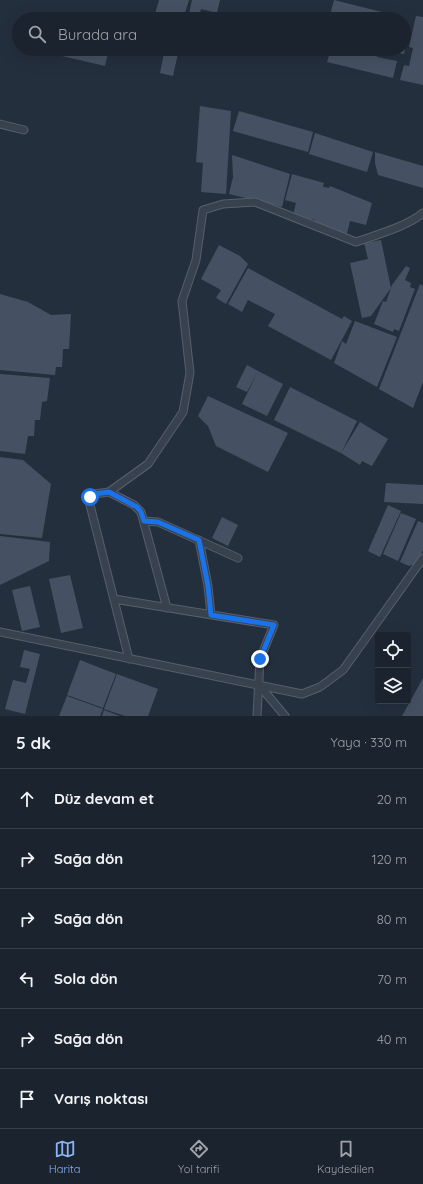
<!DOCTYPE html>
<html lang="tr">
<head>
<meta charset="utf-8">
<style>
  :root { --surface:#1b232e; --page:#282f3a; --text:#f1f3f6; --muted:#a0a4aa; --line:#39404a; --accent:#8ab4f8 }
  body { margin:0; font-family:Quicksand,sans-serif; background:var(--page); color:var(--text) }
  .controls { position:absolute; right:12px; bottom:12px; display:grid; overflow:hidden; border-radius:4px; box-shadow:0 4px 16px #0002 }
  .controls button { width:36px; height:36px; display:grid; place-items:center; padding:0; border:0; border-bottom:1px solid var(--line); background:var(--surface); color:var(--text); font:20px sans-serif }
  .stop { position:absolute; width:12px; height:12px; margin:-9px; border:3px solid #1a73e8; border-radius:50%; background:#fff }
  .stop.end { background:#1a73e8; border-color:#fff; box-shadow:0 1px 4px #0008 }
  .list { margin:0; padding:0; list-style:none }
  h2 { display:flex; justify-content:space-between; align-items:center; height:52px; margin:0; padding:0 16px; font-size:17px }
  h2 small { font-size:13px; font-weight:400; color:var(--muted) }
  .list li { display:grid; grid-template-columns:26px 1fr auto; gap:12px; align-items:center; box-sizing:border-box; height:60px; padding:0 16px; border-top:1px solid var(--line) }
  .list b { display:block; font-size:15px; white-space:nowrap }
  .list em { font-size:13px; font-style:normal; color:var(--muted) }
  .icon { flex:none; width:22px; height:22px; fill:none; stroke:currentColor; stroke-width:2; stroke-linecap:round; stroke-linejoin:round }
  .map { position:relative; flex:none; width:423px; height:716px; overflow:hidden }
  .search { position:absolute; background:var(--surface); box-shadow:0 4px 16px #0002; left:12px; right:12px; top:12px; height:44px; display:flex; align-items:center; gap:10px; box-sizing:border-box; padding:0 14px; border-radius:22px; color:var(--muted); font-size:15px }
  .sheet { height:412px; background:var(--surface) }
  nav { display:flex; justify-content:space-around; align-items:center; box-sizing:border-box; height:56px; border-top:1px solid var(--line); background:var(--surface); font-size:11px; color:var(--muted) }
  nav a { display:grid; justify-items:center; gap:2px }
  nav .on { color:var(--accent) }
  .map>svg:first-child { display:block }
</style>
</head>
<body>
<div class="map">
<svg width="423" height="716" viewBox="0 0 423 716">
  <rect width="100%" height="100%" fill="#242f3e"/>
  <path fill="#455162" d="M159,0h30l-6,19h-13l-15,-5z
    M192,0h28l-3,13 -16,-4 -2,10h-11z
    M334,0l68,17 -1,2h-72z
    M83,13l36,5v1h-38z
    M416,16l7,1v68l-23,-5 4,-15 5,1 4,-18 -4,-1z
    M404,43l2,1 -2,10 -20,-4 20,-1z
    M63,49h46l-4,17 -43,-10z
    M152,49h27l-6,27 -13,-3 4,-20 -13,-3z
    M331,49h48l-2,8 20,4 -4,17 -66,-16z
    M200,106l31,5 -5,83 -25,-2 2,-29 -7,-1z
    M239,111l74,21 -5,20 -75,-21z
    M315,133l58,19 -6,20 -58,-18z
    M375,152l48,14v22l-45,-13 -3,-12z
    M232,155l58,19 -8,33 -53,-13 4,-17z
    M292,174l32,9 -1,4 6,1 1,-2 42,17 -6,22 -16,-4 -3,13 -33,-11 1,-3 -22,-5 3,-12 -11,-3z
    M381,240l10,48 -20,28 -9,2 -12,-55 18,-4 -4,-16z
    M219,245l21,11 8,8 -22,40 -10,-6 5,-8 -20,-11z
    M406,266l4,2 -5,12 6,3 -1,4 5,2 -16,42 -5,-2 -1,3 -19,-8 9,-23 3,1 6,-17z
    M248,268l94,51 2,-3 8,5 -21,39 -63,-34 7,-12 -27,-14 -6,12 -14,-8z
    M420,284l3,2v96l-10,26 -34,-19z
    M0,294l28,8 23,13 20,-1 -2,35h-6l-1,18h-6l-1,8 -55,-5z
    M355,321l42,16 -20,50 -43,-24 8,-22 4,3z
    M247,365l11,6 -11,21 -11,-5z
    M258,371l25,13 -16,32 -25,-12z
    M0,374l50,4 -3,23 -5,1 -2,18h-5l-1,16h-6l-3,18 -25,-3z
    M290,387l67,34 -16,32 -67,-33z
    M208,396l80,37 -20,39 -52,-26 -8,-20 -10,-10z
    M360,422l28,17 -16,27 -10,-5 -2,4 -19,-12z
    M0,457l23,3 28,24 -9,54 -42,-4z
    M386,483l37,2v19l-39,-2z
    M388,505l13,6 -21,46 -12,-6z
    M401,513l15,6 -18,42 -15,-7z
    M222,517l16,8 -10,21 -16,-8z
    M418,521l5,2v27l-6,13 -8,3 -9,-4z
    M0,536l50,6 -1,19 -49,24z
    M70,575l13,53 -22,5 -12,-54z
    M30,586l10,41 -18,4 -10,-41z
    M24,650l16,4 -15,60 -20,-5 8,-29 13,3 4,-14 -10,-2z
    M80,660l36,14 -13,34 -36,-13z
    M117,674l41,15 -10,27h-23l-21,-7z
    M423,678v38h-21z
    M67,696l36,13 -3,7h-41z
    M104,710l16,6h-18z"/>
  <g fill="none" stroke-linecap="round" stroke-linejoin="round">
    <defs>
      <path id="minor" d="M0,124l24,6
        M109,492l25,13 7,7 26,96
        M144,521l14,1 80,36
        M199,540l9,46 3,29
        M114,599l160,26 -14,34 -3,57
        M0,632l302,62 18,-7 23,-17 80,-112
        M129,659l-40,-158 5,-7 15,-2 39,-28 35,-52 7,-39 -8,-72 14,-41 7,-50 20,-6 32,-2 101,40c20,-7 52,-16 67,-29
        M259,685l26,31"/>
    </defs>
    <use href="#minor" stroke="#565f6c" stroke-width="9"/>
    <use href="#minor" stroke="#38414e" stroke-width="7"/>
  </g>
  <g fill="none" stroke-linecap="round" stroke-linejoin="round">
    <path stroke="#1a73e8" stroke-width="5" d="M90,497l4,-3 15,-2 28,15 4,5 3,9 14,1 41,18 9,46 3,29 63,10 -14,34"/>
  </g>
</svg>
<div class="controls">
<button><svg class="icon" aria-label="locate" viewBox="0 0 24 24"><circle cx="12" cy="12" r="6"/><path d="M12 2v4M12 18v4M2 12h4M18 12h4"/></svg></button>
<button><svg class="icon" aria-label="layers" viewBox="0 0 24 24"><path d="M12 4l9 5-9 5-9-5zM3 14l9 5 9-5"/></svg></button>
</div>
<div class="stop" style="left:90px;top:497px"></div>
<div class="stop end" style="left:260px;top:659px"></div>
<div class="search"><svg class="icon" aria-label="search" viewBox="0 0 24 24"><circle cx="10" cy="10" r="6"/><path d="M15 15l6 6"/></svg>Burada ara</div>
</div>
<section class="sheet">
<h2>5 dk<small>Yaya · 330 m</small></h2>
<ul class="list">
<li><svg class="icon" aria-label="ahead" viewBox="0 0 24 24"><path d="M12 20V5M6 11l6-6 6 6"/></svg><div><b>Düz devam et</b></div><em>20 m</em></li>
<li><svg class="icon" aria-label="right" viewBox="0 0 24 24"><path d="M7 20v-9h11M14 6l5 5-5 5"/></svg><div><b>Sağa dön</b></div><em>120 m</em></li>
<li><svg class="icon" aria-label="right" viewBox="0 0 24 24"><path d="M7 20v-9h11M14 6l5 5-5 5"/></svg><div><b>Sağa dön</b></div><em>80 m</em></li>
<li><svg class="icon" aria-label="left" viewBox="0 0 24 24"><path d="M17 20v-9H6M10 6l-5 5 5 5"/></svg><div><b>Sola dön</b></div><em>70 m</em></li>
<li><svg class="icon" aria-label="right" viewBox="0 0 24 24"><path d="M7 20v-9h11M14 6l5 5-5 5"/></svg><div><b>Sağa dön</b></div><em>40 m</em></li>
<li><svg class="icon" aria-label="arrive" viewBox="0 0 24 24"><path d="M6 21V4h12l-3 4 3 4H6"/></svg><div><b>Varış noktası</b></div></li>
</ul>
</section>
<nav>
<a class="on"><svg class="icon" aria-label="map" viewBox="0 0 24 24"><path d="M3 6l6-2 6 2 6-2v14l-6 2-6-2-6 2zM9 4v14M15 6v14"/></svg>Harita</a>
<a><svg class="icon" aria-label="directions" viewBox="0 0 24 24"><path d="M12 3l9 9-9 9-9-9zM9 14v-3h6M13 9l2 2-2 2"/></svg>Yol tarifi</a>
<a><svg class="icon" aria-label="saved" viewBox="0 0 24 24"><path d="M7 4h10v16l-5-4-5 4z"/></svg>Kaydedilen</a>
</nav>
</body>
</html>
